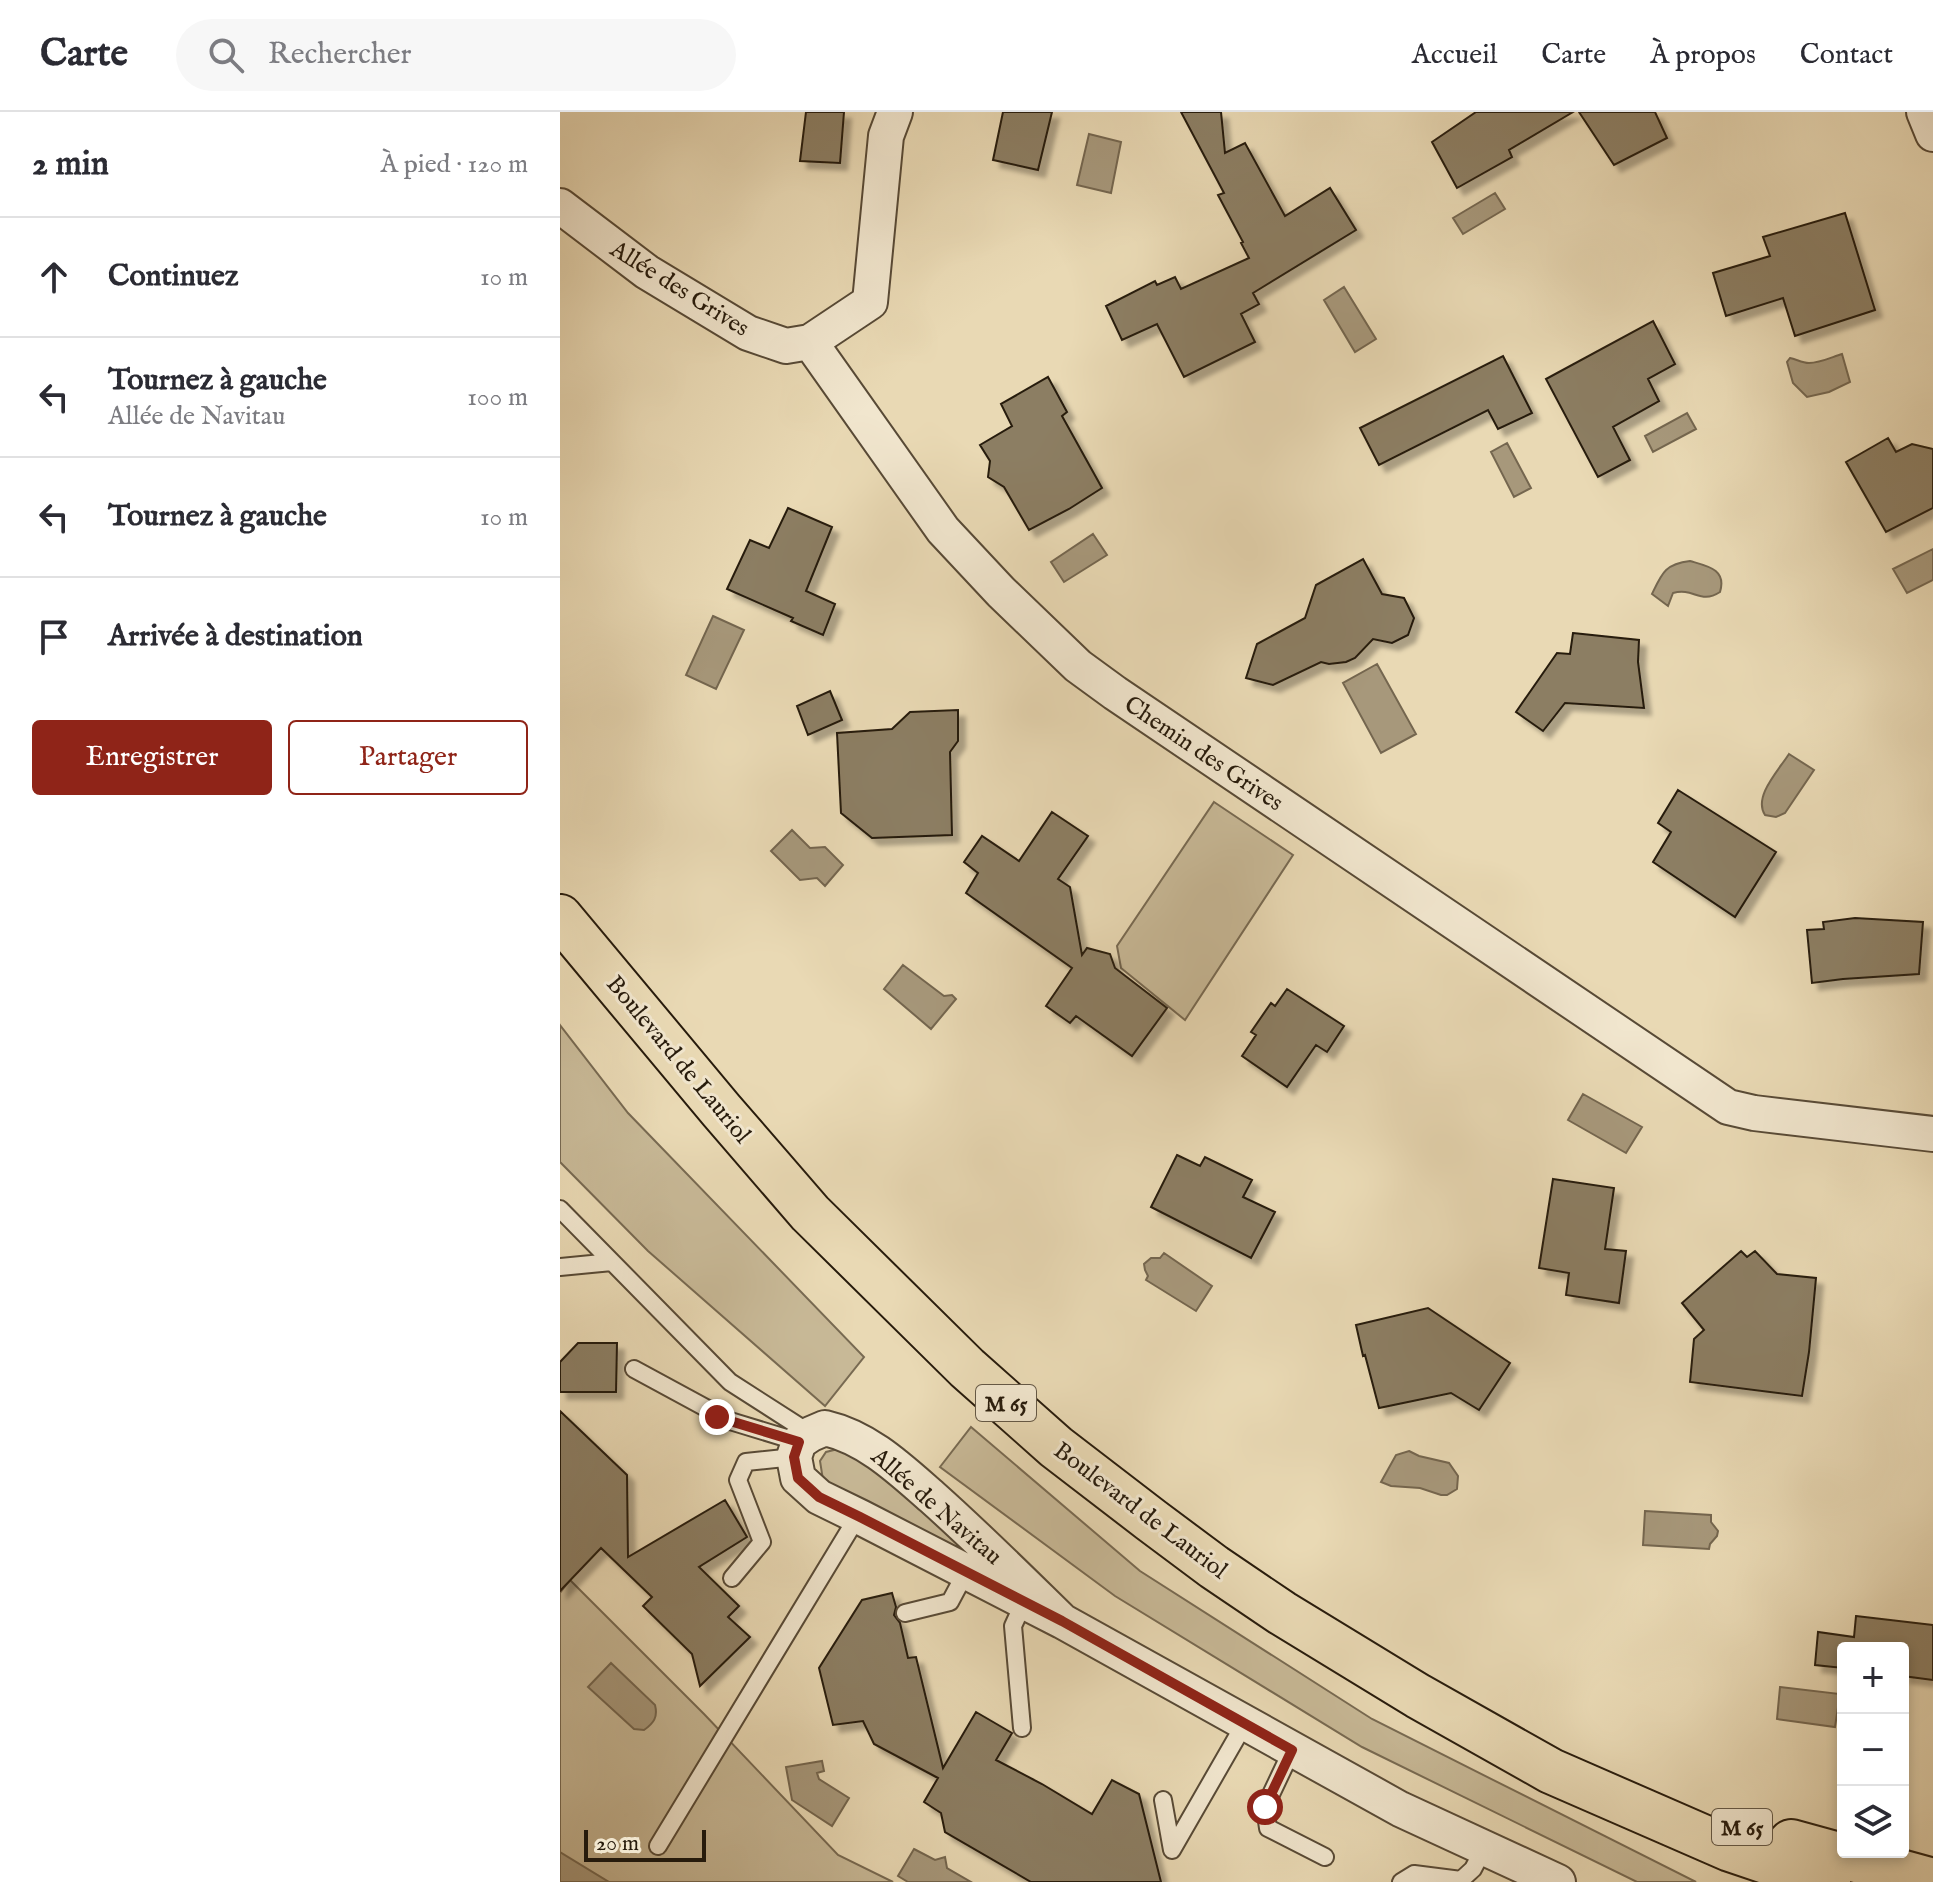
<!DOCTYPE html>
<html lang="fr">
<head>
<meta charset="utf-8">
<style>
  :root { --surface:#fff; --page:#f7f7f7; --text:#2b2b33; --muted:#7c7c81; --line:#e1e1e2; --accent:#8f2418 }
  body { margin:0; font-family:"IM FELL English",serif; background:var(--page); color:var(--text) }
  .controls { position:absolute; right:24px; bottom:24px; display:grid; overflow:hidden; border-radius:8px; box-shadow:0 4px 12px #0003 }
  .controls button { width:72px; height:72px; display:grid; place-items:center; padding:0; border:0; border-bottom:2px solid var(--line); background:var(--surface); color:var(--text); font:40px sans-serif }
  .scale { position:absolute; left:24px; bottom:20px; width:122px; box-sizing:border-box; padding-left:8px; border:4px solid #271b0c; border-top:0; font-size:22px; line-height:28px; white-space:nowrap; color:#271b0c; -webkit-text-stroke:6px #f1e6ce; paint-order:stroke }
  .stop { position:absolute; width:24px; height:24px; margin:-18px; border:6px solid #8f2418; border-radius:50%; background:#fff }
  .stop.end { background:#8f2418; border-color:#fff; box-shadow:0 2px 8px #0008 }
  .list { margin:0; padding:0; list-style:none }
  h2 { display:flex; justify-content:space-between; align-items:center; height:104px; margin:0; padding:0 32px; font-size:34px }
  h2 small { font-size:26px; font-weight:400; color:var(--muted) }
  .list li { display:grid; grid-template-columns:52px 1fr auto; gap:24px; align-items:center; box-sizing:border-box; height:120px; padding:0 32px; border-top:2px solid var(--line) }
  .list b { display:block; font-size:30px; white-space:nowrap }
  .list p { margin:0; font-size:26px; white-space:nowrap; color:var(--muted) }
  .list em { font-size:26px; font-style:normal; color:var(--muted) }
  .actions { display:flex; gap:16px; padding:24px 32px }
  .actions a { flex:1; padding:18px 0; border:2px solid var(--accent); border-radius:8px; text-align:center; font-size:28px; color:var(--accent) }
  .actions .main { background:var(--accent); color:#fff }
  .icon { flex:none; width:44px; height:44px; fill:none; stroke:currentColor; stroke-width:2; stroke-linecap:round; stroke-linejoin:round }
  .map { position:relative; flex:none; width:1373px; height:1770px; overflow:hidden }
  header { display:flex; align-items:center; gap:48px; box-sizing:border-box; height:112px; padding:0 40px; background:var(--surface); border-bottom:2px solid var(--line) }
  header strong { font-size:38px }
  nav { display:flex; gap:44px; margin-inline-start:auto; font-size:28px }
  .search { width:560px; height:72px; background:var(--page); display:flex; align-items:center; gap:20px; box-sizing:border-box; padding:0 28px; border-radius:44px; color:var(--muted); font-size:30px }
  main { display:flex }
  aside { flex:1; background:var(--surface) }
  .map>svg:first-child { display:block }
</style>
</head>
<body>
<header>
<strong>Carte</strong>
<div class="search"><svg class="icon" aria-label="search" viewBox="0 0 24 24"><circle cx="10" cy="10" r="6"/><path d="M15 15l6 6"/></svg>Rechercher</div>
<nav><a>Accueil</a><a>Carte</a><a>À propos</a><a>Contact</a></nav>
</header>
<main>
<aside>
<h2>2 min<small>À pied · 120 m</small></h2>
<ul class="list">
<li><svg class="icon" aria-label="ahead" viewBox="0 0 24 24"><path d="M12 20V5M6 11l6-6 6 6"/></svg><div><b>Continuez</b></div><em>10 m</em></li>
<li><svg class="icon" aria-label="left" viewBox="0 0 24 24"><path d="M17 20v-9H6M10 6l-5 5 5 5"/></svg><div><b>Tournez à gauche</b><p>Allée de Navitau</p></div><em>100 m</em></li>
<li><svg class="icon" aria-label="left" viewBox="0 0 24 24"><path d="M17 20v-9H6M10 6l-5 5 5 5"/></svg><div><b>Tournez à gauche</b></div><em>10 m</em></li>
<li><svg class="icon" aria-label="arrive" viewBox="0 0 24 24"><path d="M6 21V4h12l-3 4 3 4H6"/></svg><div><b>Arrivée à destination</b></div></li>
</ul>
<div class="actions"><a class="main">Enregistrer</a><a>Partager</a></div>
</aside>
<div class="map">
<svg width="1373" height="1770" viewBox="0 0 1373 1770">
  <defs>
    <filter id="shadow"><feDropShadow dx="7" dy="7" stdDeviation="2" flood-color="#0004"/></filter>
  </defs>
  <rect width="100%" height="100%" fill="#e9d9b4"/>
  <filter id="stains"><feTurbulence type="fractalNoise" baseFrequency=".0025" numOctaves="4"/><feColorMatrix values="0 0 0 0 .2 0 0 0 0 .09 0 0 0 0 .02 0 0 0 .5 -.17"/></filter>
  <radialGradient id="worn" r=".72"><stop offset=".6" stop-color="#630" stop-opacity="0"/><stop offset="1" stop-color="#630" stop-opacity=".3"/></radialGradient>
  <path fill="#c8b997" stroke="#786a52" stroke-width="2" d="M654,690l79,53 -108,165 -64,-52 -4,-22z
    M0,913l68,88 236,244 -39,49 -177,-155 -88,-89z
    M411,1315l169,144 232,148 324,163h-59l-275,-135 -247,-151 -175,-129z
    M278,1337l11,3 107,77 8,18 -6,5 -131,-67 -4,-5 -3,-19 6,-9z
    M10,1468l134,134 134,141 55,27h-333v-289z"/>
  <path fill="#a7987b" stroke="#74664f" stroke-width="2" d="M529,22l32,8 -10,51 -34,-8z
    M935,81l10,16 -42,25 -10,-16z
    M784,175l32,52 -21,13 -31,-52z
    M1282,242l8,28 -21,10 -22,5 -14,-14 -6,-21 3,-4c6,1 12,5 19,5 11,0 23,-6 33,-9z
    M1127,301l9,16 -43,23 -8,-16z
    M947,331l24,45 -17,9 -23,-45z
    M533,422l14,21 -43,27 -13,-20z
    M1373,437v31l-26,13 -14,-24z
    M1130,449c17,5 37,8 30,31 -20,13 -26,-5 -47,1l-5,13 -16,-12c10,-21 13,-30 38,-33z
    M153,504l31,14 -28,59 -30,-14z
    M817,552l39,70 -35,19 -38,-70z
    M1229,642l25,16 -29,43 -9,4 -11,-2c-12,-18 13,-44 24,-61z
    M232,718l18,18 15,-1 18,18 -18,21 -8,-8 -17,2 -29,-29z
    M343,853l41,31 8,-1 4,4 -25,30 -47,-40z
    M1023,982l59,33 -16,26 -58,-33z
    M604,1141l48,33 -16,25 -50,-31 2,-4 -3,-6 -1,-6 7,-6h9z
    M849,1339l10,5 30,7 9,13 -1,13 -10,6h-6l-21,-7 -29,-2 -10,-4 15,-27z
    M1085,1399l66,4v7l7,9 -1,5 -7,8 -1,5 -66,-4z
    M51,1551l44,42c3,12 -1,18 -11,25l-10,-1 -46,-42z
    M1220,1575l60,7 -5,33 -58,-8z
    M262,1649l2,10 -7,2 2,6 30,19 -17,28 -40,-26 -6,-33z
    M354,1737l21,11 10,-3 2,11 24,14h-63l-10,-6z
    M0,1740l49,30h-49z"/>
  <path fill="#8c7e63" stroke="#271b0c" stroke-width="2" filter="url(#shadow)" d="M246,0h38l-4,51 -40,-2z
    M443,0h49l-14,58 -45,-10z
    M621,0h40l4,41 20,-10 40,73 45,-28 26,42 -103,63 6,11 -18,10 14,28 -71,35 -27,-53 -35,16 -16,-34 49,-25 2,4 18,-8 6,12 68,-31 -8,-15 2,-1 -25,-47 6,-2z
    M916,0h97l-64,38 3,7 -55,31 -25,-46z
    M1019,0h76l12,26 -53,27z
    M1285,101l30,97 -80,26 -12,-38 -57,18 -13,-43 57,-17 -7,-19z
    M1093,209l22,43 -27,15 11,22 -46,26 17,33 -32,17 -52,-98z
    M943,244l29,57 -34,16 -10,-19 -109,55 -19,-37z
    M488,265l19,35 -5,4 40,72 -33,21 -40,21 -25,-43 -16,-10 2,-16 -10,-16 32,-19 -11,-22z
    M1328,326l8,14 16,-8 21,5v59l-47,24 -40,-70z
    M228,396l44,19 -26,64 29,13 -12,31 -32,-14 2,-3 -66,-29 23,-49 19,8z
    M803,447l19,35 22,4 10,20 -6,17 -16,8 -19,-4 -18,19 -9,4 -17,2 -8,-2 -48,23 -27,-7 11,-34 48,-26 11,-33z
    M1013,521l66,7 -1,22 6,46 -79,-5 -22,28 -27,-19 41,-59 13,1z
    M270,579l12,29 -34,15 -11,-29z
    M398,598v31l-8,11 2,83 -80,3 -31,-25 -4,-80 55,-4 18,-17z
    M1118,678l98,62 -41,65 -82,-55 18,-30 -13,-9z
    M492,700l36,24 -30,43 12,8 12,68 5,-7 23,6 5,14 52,40 -35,48 -56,-40 -6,7 -24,-17 26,-38 -106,-75 12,-20 -14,-11 18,-26 37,25z
    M1295,806l68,4 -4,52 -76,5 -31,4 -5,-53 17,-1 -1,-7z
    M727,877l57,37 -17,26 -11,-7 -29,42 -45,-31 14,-21 -5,-3 20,-29 4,3z
    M617,1043l23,11 5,-9 47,23 -9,17 32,15 -24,46 -100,-51z
    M993,1067l61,9 -9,61 21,2 -7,52 -53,-8 3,-22 -30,-5z
    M1181,1139l6,6 8,-6 22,23 39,4 -7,74 -7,44 -112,-14 4,-43 10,-9 -22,-27z
    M868,1196l82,55 -31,47 -28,-17 -72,15 -14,-53 -2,1 -7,-31z
    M18,1231h39l-1,49h-56v-30z
    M0,1299l67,64 1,82 97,-57 22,37 -48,30 40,39 -11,11 22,20 -50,49 -8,-32 -49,-48 9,-9 -51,-49 -41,43z
    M332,1481l4,14 -2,8 6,8 8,35 8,-1 27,111 33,-56 36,21 -16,27 46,24 50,30 20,-34 27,14 22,88h-130l-86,-50 -4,-19 -17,-11 14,-24 -64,-34 -11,-23 -30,4 -14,-57 43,-68z
    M1296,1504l77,9v55l-30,-4v-28h-60v20l-28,-3 3,-33 36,5z"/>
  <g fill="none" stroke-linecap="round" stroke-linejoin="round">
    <defs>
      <path id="service" d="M0,1097l170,173 81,52
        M0,1155l52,-5
        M74,1257l72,39 11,9 82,25
        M172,1466l30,-36 -24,-62 8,-18 48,-5
        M345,1501l45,-11 16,-30
        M462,1616l-9,-102 11,-24
        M732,1638l-27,57 3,21 57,29
        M603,1688l9,50 73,-127
        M98,1734l200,-330
        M841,1770l13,-8 47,6 12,-11 11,-21"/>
      <path id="minor" d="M335,0l-9,24 -16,166 -60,40 133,188 58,62 77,74 37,27 613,414 26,6 179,21
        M1364,0l9,22
        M0,94l87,66 101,61 38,13 24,-4
        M265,1316c43,10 75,41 107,69 45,40 87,82 130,124l-202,-104 -41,-20 -21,-19 -4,-21 5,-15 12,-8z
        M502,1509l338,188 158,73"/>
      <path id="primary" d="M0,805l161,193 89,103 157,155 89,79 95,73 63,47 68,46 136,83 133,75 179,78 98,33
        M1231,1730l142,39"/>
    </defs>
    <use href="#service" stroke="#584a36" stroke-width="20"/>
    <use href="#minor" stroke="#584a36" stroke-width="38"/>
    <use href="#primary" stroke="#271b0c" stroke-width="48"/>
    <use href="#service" stroke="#f1e6ce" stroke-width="16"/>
    <use href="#minor" stroke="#f1e6ce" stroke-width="34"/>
    <use href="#primary" stroke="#e9d9b4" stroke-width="44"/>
  </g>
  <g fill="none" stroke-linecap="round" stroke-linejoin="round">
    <path stroke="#8f2418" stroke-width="10" d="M157,1305l82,25 -5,15 4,21 21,19 41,20 202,104 230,129 -27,57"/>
  </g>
  <g text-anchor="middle" stroke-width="6" stroke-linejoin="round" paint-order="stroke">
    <g fill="#f1e6ce" stroke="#645846" stroke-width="2">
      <rect x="416" y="1273" width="60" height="36" rx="6"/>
      <rect x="1152" y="1697" width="60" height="36" rx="6"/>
    </g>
    <g font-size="22" font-weight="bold" fill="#271b0c">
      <text x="446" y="1299">M 65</text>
      <text x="1182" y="1723">M 65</text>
    </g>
    <g font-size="24" fill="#271b0c" stroke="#f1e6ce">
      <text transform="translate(120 176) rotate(32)" y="8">Allée des Grives</text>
      <text transform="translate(644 641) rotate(34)" y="8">Chemin des Grives</text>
      <text transform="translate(119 947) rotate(50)" y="8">Boulevard de Lauriol</text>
      <text transform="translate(377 1394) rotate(41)" y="8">Allée de Navitau</text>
      <text transform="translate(581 1398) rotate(37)" y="8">Boulevard de Lauriol</text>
    </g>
  </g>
  <rect width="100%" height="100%" filter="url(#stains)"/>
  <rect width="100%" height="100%" fill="url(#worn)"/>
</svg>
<div class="controls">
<button>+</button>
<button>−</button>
<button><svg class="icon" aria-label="layers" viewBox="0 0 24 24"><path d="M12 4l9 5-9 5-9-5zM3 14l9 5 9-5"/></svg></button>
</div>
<div class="scale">20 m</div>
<div class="stop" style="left:705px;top:1695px"></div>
<div class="stop end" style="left:157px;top:1305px"></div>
</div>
</main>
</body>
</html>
